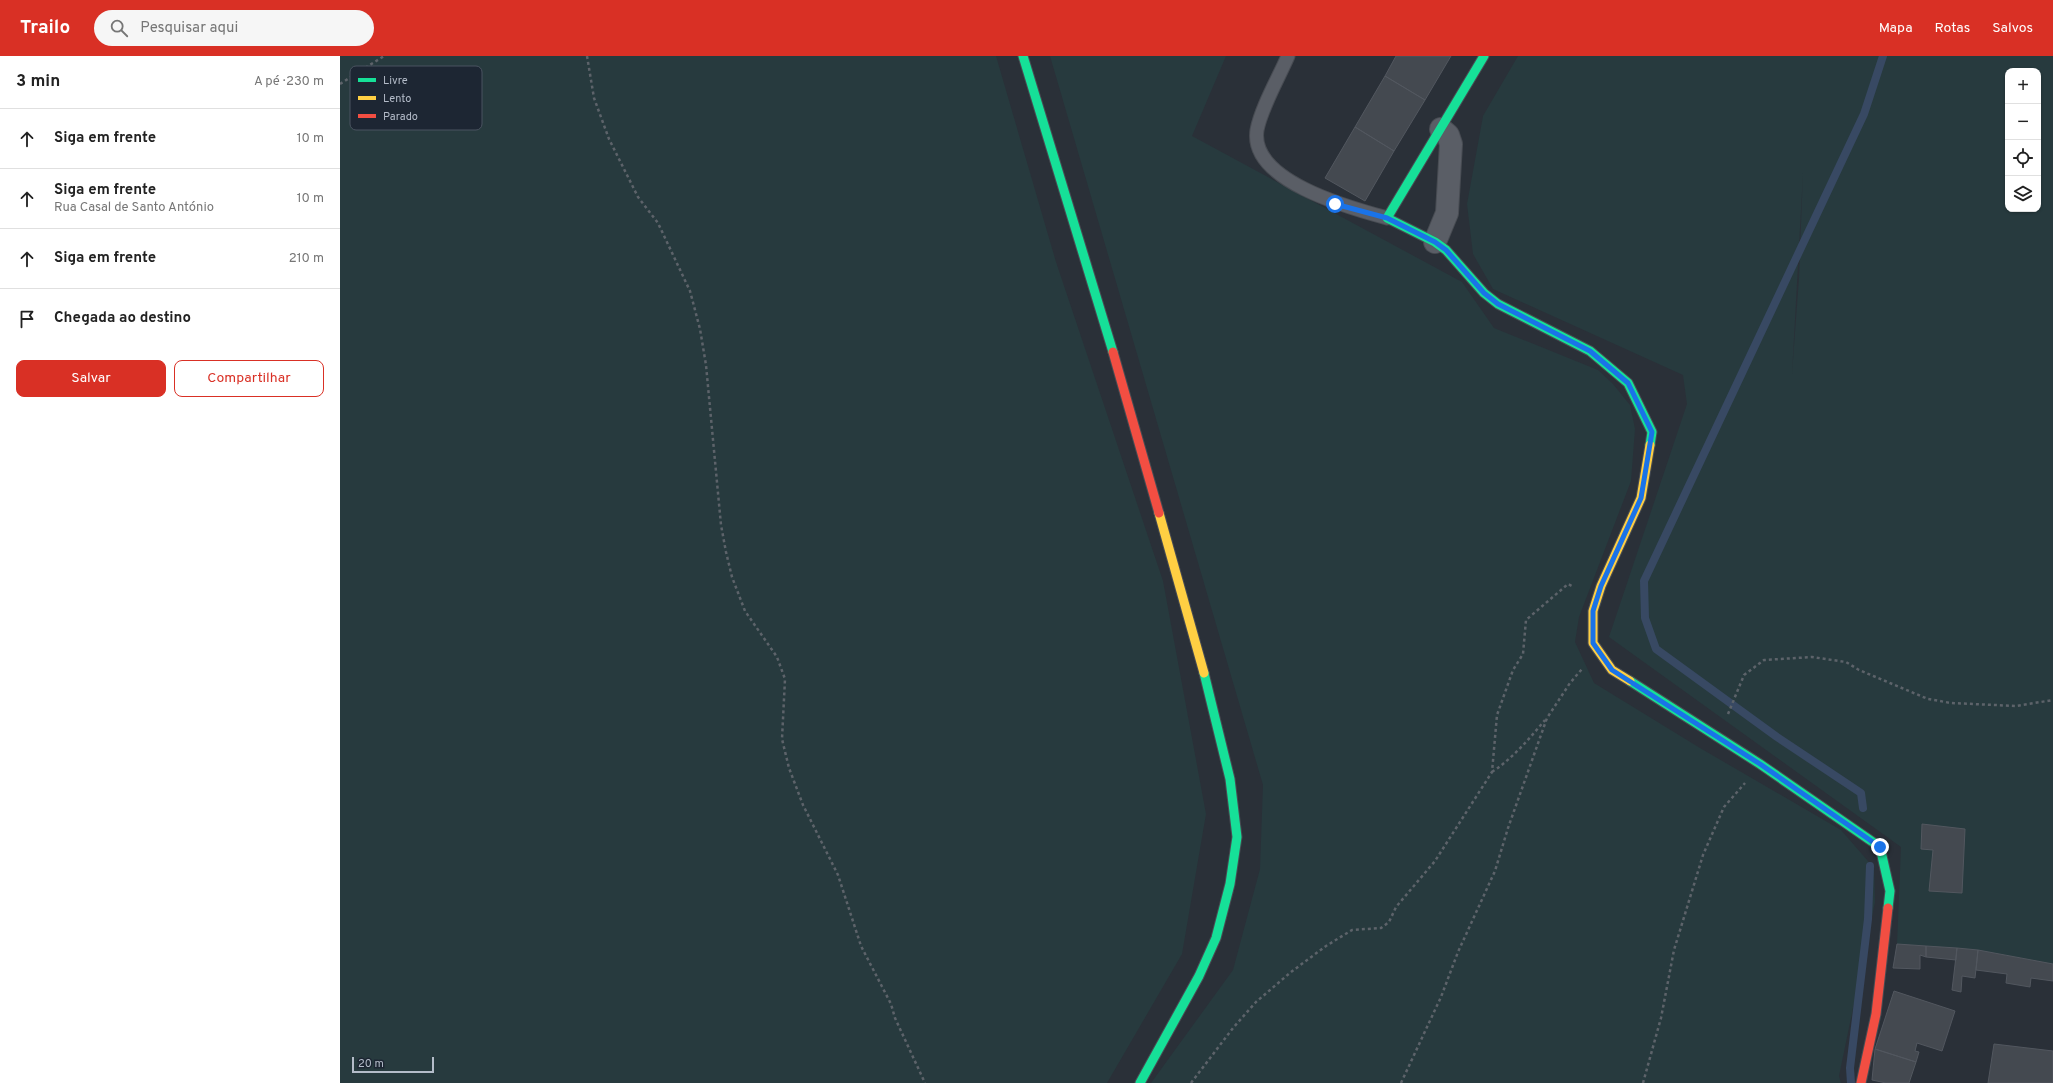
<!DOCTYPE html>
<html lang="pt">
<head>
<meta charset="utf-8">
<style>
  :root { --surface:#fff; --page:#f6f6f6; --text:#222; --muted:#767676; --line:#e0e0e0; --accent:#d93025 }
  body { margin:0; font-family:Overpass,sans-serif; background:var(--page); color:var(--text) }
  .controls { position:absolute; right:12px; top:12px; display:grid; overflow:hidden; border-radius:8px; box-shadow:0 1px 3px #0004 }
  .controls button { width:36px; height:36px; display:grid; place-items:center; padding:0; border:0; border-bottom:1px solid var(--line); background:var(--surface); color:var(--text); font:20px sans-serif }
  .scale { position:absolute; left:12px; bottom:10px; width:82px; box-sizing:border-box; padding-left:4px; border:2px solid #b4bcc9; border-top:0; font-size:11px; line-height:14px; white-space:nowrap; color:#b4bcc9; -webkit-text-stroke:3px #1d2633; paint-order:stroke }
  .stop { position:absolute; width:12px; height:12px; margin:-9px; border:3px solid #1a73e8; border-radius:50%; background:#fff }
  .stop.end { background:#1a73e8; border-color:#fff; box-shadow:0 1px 4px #0008 }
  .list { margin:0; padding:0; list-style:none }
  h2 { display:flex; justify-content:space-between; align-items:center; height:52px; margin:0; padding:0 16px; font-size:17px }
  h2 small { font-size:13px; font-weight:400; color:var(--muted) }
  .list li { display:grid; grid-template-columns:26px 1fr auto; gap:12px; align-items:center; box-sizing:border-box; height:60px; padding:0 16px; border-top:1px solid var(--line) }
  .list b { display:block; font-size:15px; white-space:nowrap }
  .list p { margin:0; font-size:13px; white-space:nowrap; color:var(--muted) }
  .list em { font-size:13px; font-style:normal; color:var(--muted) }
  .actions { display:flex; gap:8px; padding:12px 16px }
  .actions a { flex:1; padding:9px 0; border:1px solid var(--accent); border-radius:8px; text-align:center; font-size:14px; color:var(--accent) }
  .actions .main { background:var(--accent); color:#fff }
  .icon { flex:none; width:22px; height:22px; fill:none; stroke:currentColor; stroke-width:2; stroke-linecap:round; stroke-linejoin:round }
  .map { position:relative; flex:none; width:1713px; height:1027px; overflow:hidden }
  header { display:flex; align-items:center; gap:24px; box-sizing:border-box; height:56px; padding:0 20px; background:var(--accent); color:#fff }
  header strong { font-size:19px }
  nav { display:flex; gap:22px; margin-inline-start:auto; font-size:14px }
  .search { width:280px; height:36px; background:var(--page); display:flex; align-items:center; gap:10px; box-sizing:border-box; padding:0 14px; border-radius:22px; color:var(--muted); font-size:15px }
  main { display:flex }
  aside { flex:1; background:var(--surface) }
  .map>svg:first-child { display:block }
</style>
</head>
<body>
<header>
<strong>Trailo</strong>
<div class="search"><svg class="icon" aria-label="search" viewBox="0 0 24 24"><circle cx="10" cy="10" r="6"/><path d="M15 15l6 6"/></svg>Pesquisar aqui</div>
<nav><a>Mapa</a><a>Rotas</a><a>Salvos</a></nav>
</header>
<main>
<aside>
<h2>3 min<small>A pé · 230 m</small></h2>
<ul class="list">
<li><svg class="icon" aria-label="ahead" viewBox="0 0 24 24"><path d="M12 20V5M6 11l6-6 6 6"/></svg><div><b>Siga em frente</b></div><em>10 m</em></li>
<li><svg class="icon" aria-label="ahead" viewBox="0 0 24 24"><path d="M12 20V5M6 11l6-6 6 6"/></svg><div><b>Siga em frente</b><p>Rua Casal de Santo António</p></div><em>10 m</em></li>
<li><svg class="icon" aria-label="ahead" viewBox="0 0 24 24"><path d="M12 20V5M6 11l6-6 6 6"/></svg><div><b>Siga em frente</b></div><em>210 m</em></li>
<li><svg class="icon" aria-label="arrive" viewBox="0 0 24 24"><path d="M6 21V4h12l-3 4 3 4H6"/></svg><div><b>Chegada ao destino</b></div></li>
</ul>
<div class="actions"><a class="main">Salvar</a><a>Compartilhar</a></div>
</aside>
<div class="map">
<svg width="1713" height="1027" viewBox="0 0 1713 1027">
  <rect width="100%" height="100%" fill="#2a3038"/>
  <path fill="#273a3e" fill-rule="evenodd" d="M0,0h656l60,206 107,319 43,233 -24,140 -75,129h-767z
    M710,0h176l-34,80 270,146 32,46 104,42 15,14 17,21 5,24 -4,52 -52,136 -4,25 19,41 106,65 141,82 33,38 1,34 -36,174 2,7h-690l82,-113 27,-101 3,-84z
    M1178,0h535v908l-75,-14 -81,-6 4,-97 -292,-210 78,-233 -4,-29 -190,-86 -20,-35 -6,-50 16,-88zM1668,15h30v138h-30zM1463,116l-4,106 -7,96 11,-201z"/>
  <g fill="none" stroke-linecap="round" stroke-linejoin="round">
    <path stroke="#384963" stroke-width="8" d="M1523,752l-2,-15 -84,-56 -121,-88 -11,-31 -1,-37 220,-467 19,-58
      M1511,1027l-1,-15 18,-149 2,-53"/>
  </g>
  <path fill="#444950" stroke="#52575f" d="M1056,0h55l-26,44 -40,-24z
    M1045,20l40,24 -31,51 -39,-24z
    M1015,71l39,24 -29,50 -40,-23z
    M1582,768l43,5 -3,64 -33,-2 4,-41 -12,-1z
    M1557,888l29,2v11l-6,-2v14l-27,-1z
    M1586,890l31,2 -1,12 -30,-3z
    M1617,892l21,2 -3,28 -13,-2 -1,16 -9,-2z
    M1638,894l75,14v17l-22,-3 -1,9 -24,-4 1,-9 -31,-4z
    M1554,935l61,20 -13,40 -25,-8 -2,8 4,1 -3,10 -41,-13z
    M1654,988l59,7v32h-65z
    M1535,993l41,13 -7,21h-23l-14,-3z"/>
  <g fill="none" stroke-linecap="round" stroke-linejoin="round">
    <defs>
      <path id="lane" d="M948,0c-9,21 -27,52 -31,74 -8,51 93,78 130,88"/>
      <path id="street" d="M1095,186l12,-29 4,-69 -3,-9 -7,-6"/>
      <path id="fast" d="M683,0l90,296
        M1144,0l-97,162 48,24 11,8 38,43 14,11 92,47 38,32 24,49 -2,13
        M1290,625l130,83 120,83 10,44 -2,17
        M800,1027l59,-107 17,-38 14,-54 7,-47 -7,-58 -26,-106"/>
      <path id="slow" d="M819,457l45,160
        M1290,625l-18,-11 -19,-27v-32l8,-25 40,-88 9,-53"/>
      <path id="jam" d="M773,296l46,161
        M1521,1027l15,-69 12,-106"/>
    </defs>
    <use href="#lane" stroke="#484c53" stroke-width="15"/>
    <use href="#street" stroke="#484c53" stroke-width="24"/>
    <use href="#fast" stroke="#484c53" stroke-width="11"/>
    <use href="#slow" stroke="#484c53" stroke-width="11"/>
    <use href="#jam" stroke="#484c53" stroke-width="11"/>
    <path stroke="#5d636a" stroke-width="2.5" stroke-dasharray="3 3" stroke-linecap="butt" d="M247,0l7,42 15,41 29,58 20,26 32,68 10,38 6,36 15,160 5,27 6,25 13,34 32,46 8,22 -3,60 7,29 14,37 35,70 23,71 30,58 4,14 30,65
      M0,28l44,-28
      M1388,658l16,-39 20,-15 48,-3 34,5 13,8 69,29 23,4 65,3 37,-6
      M1152,716c21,-14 37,-33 53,-52
      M851,1027l42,-55 23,-26 35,-30 35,-26 26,-16 29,-2 8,-6 7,-15 39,-46 57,-89 5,-57 16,-45 10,-16 3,-34 42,-36 6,3
      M1061,1027l40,-86 17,-45 37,-81 13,-43 39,-110 23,-35 12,-14
      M1303,1027l18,-65 13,-68 29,-95 21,-48 21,-24"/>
    <use href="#lane" stroke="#5a5e66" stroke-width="13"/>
    <use href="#street" stroke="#5a5e66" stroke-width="22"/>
    <use href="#fast" stroke="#16e098" stroke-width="9"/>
    <use href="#slow" stroke="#ffcf43" stroke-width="9"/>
    <use href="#jam" stroke="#f24e42" stroke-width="9"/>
  </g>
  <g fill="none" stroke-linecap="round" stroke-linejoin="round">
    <path stroke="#1a73e8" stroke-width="5" d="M995,148l52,14 48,24 11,8 38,43 14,11 92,47 38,32 24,49 -11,66 -40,88 -8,25v32l19,27 148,94 120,83"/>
  </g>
  <rect x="10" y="10" width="132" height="64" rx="6" fill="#1d2633" stroke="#4a5360" stroke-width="1"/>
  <rect x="18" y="22" width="18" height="4" fill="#16e098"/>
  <rect x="18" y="40" width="18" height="4" fill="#ffcf43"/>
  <rect x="18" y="58" width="18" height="4" fill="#f24e42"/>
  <g font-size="11" fill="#b4bcc9">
    <text x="43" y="28">Livre</text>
    <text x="43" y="46">Lento</text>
    <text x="43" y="64">Parado</text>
  </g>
</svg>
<div class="controls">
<button>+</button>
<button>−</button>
<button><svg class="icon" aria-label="locate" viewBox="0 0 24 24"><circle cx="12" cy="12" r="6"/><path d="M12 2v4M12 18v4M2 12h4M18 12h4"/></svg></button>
<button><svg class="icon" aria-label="layers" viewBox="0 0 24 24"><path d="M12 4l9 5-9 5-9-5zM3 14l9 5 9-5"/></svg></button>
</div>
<div class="scale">20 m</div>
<div class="stop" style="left:995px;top:148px"></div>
<div class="stop end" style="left:1540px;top:791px"></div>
</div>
</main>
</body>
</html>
